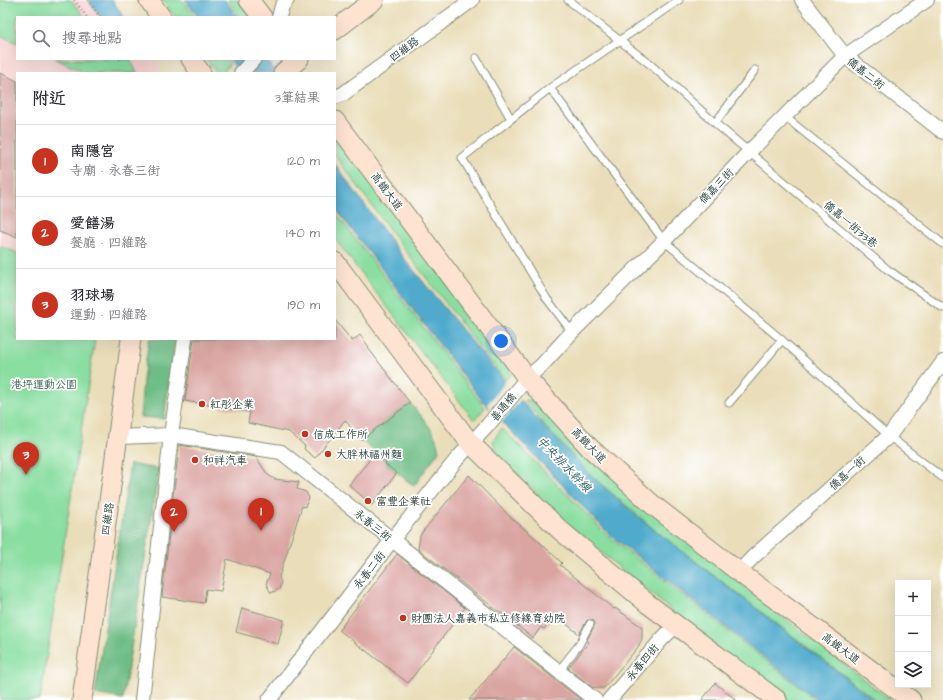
<!DOCTYPE html>
<html lang="zh-TW">
<head>
<meta charset="utf-8">
<style>
  :root { --surface:#fff; --page:#f2f2f3; --text:#2b2b33; --muted:#7c7c81; --line:#e1e1e2; --accent:#c8321e }
  body { margin:0; font-family:"Architects Daughter","LXGW WenKai TC",sans-serif; background:var(--page); color:var(--text) }
  .controls { position:absolute; right:12px; bottom:12px; display:grid; overflow:hidden; border-radius:0px; box-shadow:0 4px 16px #0002 }
  .controls button { width:36px; height:36px; display:grid; place-items:center; padding:0; border:0; border-bottom:1px solid var(--line); background:var(--surface); color:var(--text); font:20px sans-serif }
  .you { position:absolute; left:501px; top:341px; width:14px; height:14px; margin:-10px; border:3px solid #fff; border-radius:50%; background:#1a73e8; box-shadow:0 0 0 6px #1a73e833 }
  .badge { display:grid; place-items:center; width:26px; height:26px; border-radius:50%; background:var(--accent); color:#fff; font-size:13px; font-weight:700 }
  .pin { position:absolute; translate:-50% -33px; filter:drop-shadow(0 1px 2px #0008) }
  .pin::after { content:''; position:absolute; top:21px; width:14px; height:12px; background:inherit; clip-path:polygon(0 0,100% 0,50% 100%) }
  .list { margin:0; padding:0; list-style:none }
  h2 { display:flex; justify-content:space-between; align-items:center; height:52px; margin:0; padding:0 16px; font-size:17px }
  h2 small { font-size:13px; font-weight:400; color:var(--muted) }
  .list li { display:grid; grid-template-columns:26px 1fr auto; gap:12px; align-items:center; box-sizing:border-box; height:72px; padding:0 16px; border-top:1px solid var(--line) }
  .list b { display:block; font-size:15px; white-space:nowrap }
  .list p { margin:0; font-size:13px; white-space:nowrap; color:var(--muted) }
  .list em { font-size:13px; font-style:normal; color:var(--muted) }
  .icon { flex:none; width:22px; height:22px; fill:none; stroke:currentColor; stroke-width:2; stroke-linecap:round; stroke-linejoin:round }
  .map { position:relative; flex:none; width:943px; height:700px; overflow:hidden }
  .search { position:absolute; background:var(--surface); box-shadow:0 4px 16px #0002; left:16px; top:16px; width:320px; height:44px; display:flex; align-items:center; gap:10px; box-sizing:border-box; padding:0 14px; border-radius:0px; color:var(--muted); font-size:15px }
  .panel { position:absolute; background:var(--surface); box-shadow:0 4px 16px #0002; left:16px; top:72px; width:320px; height:268px; border-radius:0px }
  .map>svg:first-child { display:block }
</style>
</head>
<body>
<div class="map">
<svg width="943" height="700" viewBox="0 0 943 700">
  <rect width="100%" height="100%" fill="#fff"/>
  <filter id="ink" filterUnits="userSpaceOnUse"><feTurbulence type="fractalNoise" baseFrequency=".025" numOctaves="2"/><feDisplacementMap in="SourceGraphic" scale="8" xChannelSelector="R" yChannelSelector="G"/><feConvolveMatrix kernelMatrix="1 2 1 2 8 2 1 2 1" color-interpolation-filters="sRGB"/></filter>
  <filter id="wash" filterUnits="userSpaceOnUse"><feTurbulence type="fractalNoise" baseFrequency=".012" numOctaves="4" result="noise"/><feDisplacementMap in="SourceGraphic" scale="16" xChannelSelector="R" yChannelSelector="G"/><feGaussianBlur stdDeviation="0.9" result="paint"/><feColorMatrix in="noise" values="0 0 0 0 0 0 0 0 0 0 0 0 0 0 0 0 0 1.4 0 .05"/><feComposite in="paint" operator="in"/></filter>
  <g filter="url(#wash)">
    <rect width="100%" height="100%" fill="#eadeba"/>
    <path fill="#f7d0ce" d="M0,0h112l12,17h-107v42h137l4,4 3,10h-144v180l-17,-7z"/>
    <path fill="#89dea0" stroke="#548e6a" d="M0,0h71l14,17h-68v26l-17,-8z
      M162,0h20l13,17h-20z
      M228,0h10l12,17h-10z
      M55,59h75l7,14h-51z
      M206,59h21l3,4 -7,10h-6z
      M335,130l173,237 3,7 -6,6 -111,-144 -59,-81z
      M335,212l150,196 -11,12 -139,-181z
      M0,246l17,7v86h78l-55,361h-40z
      M525,400l8,1 9,6 204,181 144,112h-14l-221,-170 -63,-54 -47,-50z
      M502,428l107,109 207,163h-30l-104,-81 -112,-92 -72,-73 -5,-13z"/>
    <path fill="#6ebd86" stroke="#467d5d" d="M149,339h26l-11,80 -24,-2 3,-38z
      M410,403c12,14 27,29 29,48l-25,35 -28,-22 1,-2 -26,-22z
      M130,464l29,5 -36,230 -28,-5z"/>
    <path fill="#4faacc" stroke="#377480" d="M88,0h24l12,17h-24z
      M185,0h40l13,17h-40z
      M230,59h36l9,14h-36z
      M335,164l68,93 103,126 42,48 44,46 46,40 236,183h-56l-208,-165 -126,-132 -149,-195z"/>
    <path fill="#eadeba" d="M507,380l15,18 -21,25 -14,-18z"/>
    <g id="blocks">
      <path fill="#daa4a1" d="M0,73l17,8v156l-17,-7z
        M335,320l17,21 8,-6 9,12 -1,1 42,55 -49,37 -16,-20 -30,38 -11,-9 1,-3 -16,-14 -41,-9 2,-11 -65,-11 9,-62h141z
        M179,445l77,12 11,17 7,5 25,3 -2,7 9,3 3,6 -4,9 -3,-1 -23,71 2,6 -2,6 -8,4 -5,-9 4,-10 -43,-15 -6,32 -15,-2 -2,14 -42,-6z
        M375,453l11,9 -1,2 12,9 -25,32 -23,-20z
        M469,475l40,41 25,21 28,26 -2,2 54,44 1,-1 27,19v12l-4,8 -34,41h-5l-7,-1 -24,-19 21,-26 -2,-2 8,-16 -2,-4h-6l-8,14 -24,-19 -11,14 -3,-2 -8,11 -115,-89 2,-13 3,-5z
        M397,554l68,54 -57,75 -69,-53z
        M242,608l42,12 -6,24 -42,-12z
        M514,647l67,53h-112z
        M715,683l21,17h-34z"/>
    </g>
  </g>
  <g filter="url(#ink)">
    <use href="#blocks" fill-opacity="0" stroke="#848e77" stroke-width="1"/>
    <g fill="none" stroke-linecap="round" stroke-linejoin="round">
      <defs>
        <path id="lane" d="M568,0l83,65 64,58 172,146 56,39
          M476,58l35,61
          M550,88l114,153 118,99 107,96 54,42
          M784,116l159,128
          M715,123l40,-53
          M572,332l-25,-33 -85,-141 88,-70 129,-88
          M729,403l53,-63
          M561,674l3,-10 15,-19 11,-21"/>
        <path id="street" d="M802,0l43,56 98,76
          M279,17l3,-11 5,-6
          M241,73l13,-14
          M335,97l8,-3 129,-94
          M118,437l53,-2 110,17 314,248
          M739,572l14,-15 136,-121 54,-74
          M142,700l29,-265 14,-96
          M269,700l123,-160 65,-81 31,-34 39,-47 15,-13 30,-33 92,-91 85,-89 96,-96 82,-56
          M609,700l53,-61 14,-14"/>
        <path id="secondary" d="M149,0l12,17
          M249,0l13,17
          M335,30l39,-30
          M191,59l10,14
          M283,73l16,-14
          M335,121l192,257 62,69 64,58 86,67 172,128
          M335,262l135,181 90,87 88,74 129,96
          M82,700l49,-361"/>
      </defs>
      <use href="#lane" stroke="#848e77" stroke-width="9"/>
      <use href="#street" stroke="#848e77" stroke-width="16"/>
      <use href="#secondary" stroke="#848e77" stroke-width="21"/>
      <path stroke="#848e77" stroke-width="2.5" stroke-dasharray="1 3" stroke-linecap="butt" d="M74,0l13,17
        M88,0l12,17
        M119,59h1"/>
      <use href="#lane" stroke="#fff" stroke-width="7"/>
      <use href="#street" stroke="#fff" stroke-width="14"/>
      <use href="#secondary" stroke="#fee3d1" stroke-width="19"/>
    </g>
  </g>
  <g fill="#c8321e" stroke="#fff" stroke-width="1.5">
    <circle cx="202" cy="404" r="4"/>
    <circle cx="305" cy="434" r="4"/>
    <circle cx="328" cy="454" r="4"/>
    <circle cx="195" cy="460" r="4"/>
    <circle cx="368" cy="501" r="4"/>
    <circle cx="403" cy="618" r="4"/>
  </g>
  <g text-anchor="middle" stroke-width="3.5" stroke-linejoin="round" paint-order="stroke">
    <g font-size="11" fill="#1f3d34" stroke="#fff">
      <text transform="translate(404 49) rotate(-36)" y="4">四維路</text>
      <text transform="translate(866 73) rotate(38)" y="4">僑嘉二街</text>
      <text transform="translate(716 186) rotate(-46)" y="4">僑嘉三街</text>
      <text transform="translate(387 191) rotate(53)" y="4">高鐵大道</text>
      <text transform="translate(851 224) rotate(40)" y="4">僑嘉一街33巷</text>
      <text transform="translate(503 407) rotate(-50)" y="4">善通橋</text>
      <text transform="translate(589 445) rotate(46)" y="4">高鐵大道</text>
      <text transform="translate(847 473) rotate(-42)" y="4">僑嘉一街</text>
      <text transform="translate(107 519) rotate(-82)" y="4">四維路</text>
      <text transform="translate(373 525) rotate(38)" y="4">永春三街</text>
      <text transform="translate(369 570) rotate(-52)" y="4">永春二街</text>
      <text transform="translate(841 648) rotate(37)" y="4">高鐵大道</text>
      <text transform="translate(642 662) rotate(-50)" y="4">永春四街</text>
    </g>
    <g font-size="11" fill="#3a654f" stroke="#fff">
      <text x="44" y="388">港坪運動公園</text>
    </g>
    <g font-size="11" fill="#1f3d34" stroke="#fff" text-anchor="start">
      <text x="210" y="408">紅彤企業</text>
      <text x="313" y="438">信成工作所</text>
      <text x="336" y="458">大胖林福州麵</text>
      <text x="203" y="464">和祥汽車</text>
      <text x="376" y="505">富豐企業社</text>
      <text x="411" y="622">財團法人嘉義市私立修緣育幼院</text>
    </g>
    <g font-size="12" font-style="italic" fill="#306369" stroke="#fff">
      <text transform="translate(564 464) rotate(46)" y="4">中央排水幹線</text>
    </g>
  </g>
</svg>
<div class="controls">
<button>+</button>
<button>−</button>
<button><svg class="icon" aria-label="layers" viewBox="0 0 24 24"><path d="M12 4l9 5-9 5-9-5zM3 14l9 5 9-5"/></svg></button>
</div>
<div class="you"></div>
<div class="pin badge" style="left:261px;top:531px">1</div>
<div class="pin badge" style="left:174px;top:532px">2</div>
<div class="pin badge" style="left:26px;top:475px">3</div>
<div class="search"><svg class="icon" aria-label="search" viewBox="0 0 24 24"><circle cx="10" cy="10" r="6"/><path d="M15 15l6 6"/></svg>搜尋地點</div>
<section class="panel">
<h2>附近<small>3筆結果</small></h2>
<ul class="list">
<li><span class="badge">1</span><div><b>南隱宮</b><p>寺廟 · 永春三街</p></div><em>120 m</em></li>
<li><span class="badge">2</span><div><b>愛饍湯</b><p>餐廳 · 四維路</p></div><em>140 m</em></li>
<li><span class="badge">3</span><div><b>羽球場</b><p>運動 · 四維路</p></div><em>190 m</em></li>
</ul>
</section>
</div>
</body>
</html>
